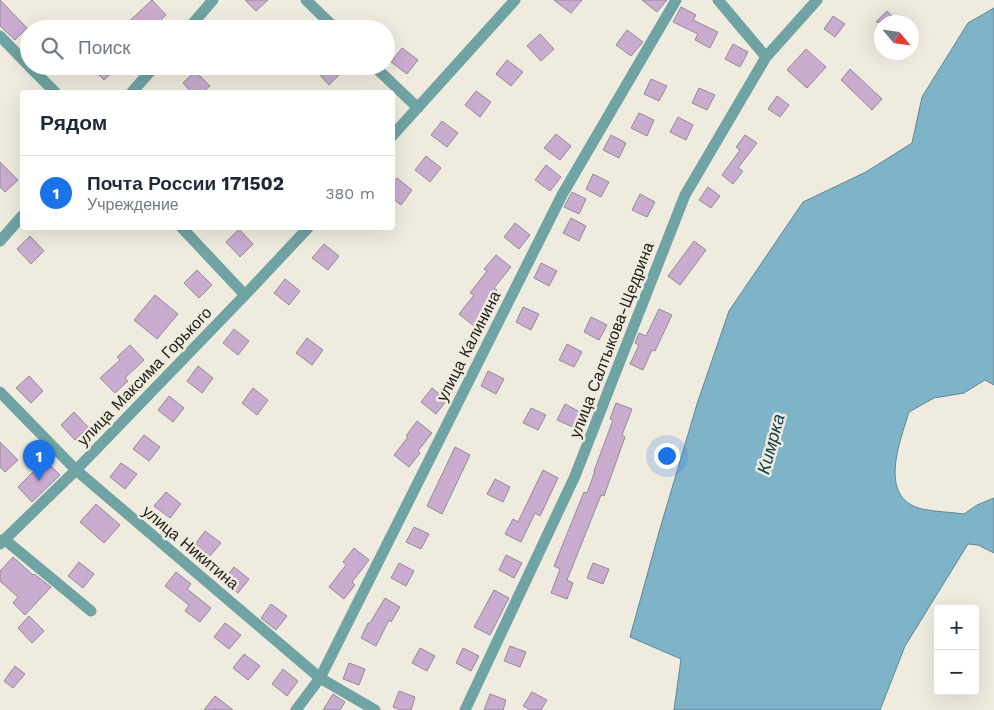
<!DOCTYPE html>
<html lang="ru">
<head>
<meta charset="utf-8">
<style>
  :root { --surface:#fff; --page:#f2f2f3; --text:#1f2937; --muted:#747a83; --line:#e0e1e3; --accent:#1a73e8 }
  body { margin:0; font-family:"Work Sans",sans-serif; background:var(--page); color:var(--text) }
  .controls { position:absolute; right:15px; bottom:15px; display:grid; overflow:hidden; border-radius:5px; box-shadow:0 5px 20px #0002 }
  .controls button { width:45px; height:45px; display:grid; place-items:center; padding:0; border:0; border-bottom:1px solid var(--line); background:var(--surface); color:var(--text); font:25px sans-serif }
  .compass { position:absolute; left:874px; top:15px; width:45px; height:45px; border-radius:50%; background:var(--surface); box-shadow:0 5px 20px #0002; rotate:119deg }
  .you { position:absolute; left:666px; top:455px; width:18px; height:18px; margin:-12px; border:4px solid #fff; border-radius:50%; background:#1a73e8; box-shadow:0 0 0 8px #1a73e833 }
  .badge { display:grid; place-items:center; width:32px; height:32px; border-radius:50%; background:var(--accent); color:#fff; font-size:16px; font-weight:700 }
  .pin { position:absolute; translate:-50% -41px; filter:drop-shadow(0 1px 2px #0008) }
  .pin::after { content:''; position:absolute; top:26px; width:18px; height:15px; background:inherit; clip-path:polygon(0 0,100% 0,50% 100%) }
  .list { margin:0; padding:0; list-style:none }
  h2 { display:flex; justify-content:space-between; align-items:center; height:65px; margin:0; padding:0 20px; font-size:21px }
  h2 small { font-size:16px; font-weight:400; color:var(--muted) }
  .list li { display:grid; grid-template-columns:32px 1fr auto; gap:15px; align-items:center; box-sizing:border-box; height:75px; padding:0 20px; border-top:1px solid var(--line) }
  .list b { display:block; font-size:19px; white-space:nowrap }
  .list p { margin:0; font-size:16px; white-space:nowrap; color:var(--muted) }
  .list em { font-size:16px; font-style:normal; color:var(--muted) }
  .icon { flex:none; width:28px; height:28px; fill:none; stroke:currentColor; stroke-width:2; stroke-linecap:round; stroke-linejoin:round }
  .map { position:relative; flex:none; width:994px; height:710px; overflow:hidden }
  .search { position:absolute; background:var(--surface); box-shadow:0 5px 20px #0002; left:20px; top:20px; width:375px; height:55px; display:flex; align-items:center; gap:12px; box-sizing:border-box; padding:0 18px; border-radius:28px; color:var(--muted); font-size:19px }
  .panel { position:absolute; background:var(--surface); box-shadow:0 5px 20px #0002; left:20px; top:90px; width:375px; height:140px; border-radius:5px }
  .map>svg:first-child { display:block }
</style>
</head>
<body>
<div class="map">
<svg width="994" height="710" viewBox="0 0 994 710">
  <rect width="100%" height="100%" fill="#efecdf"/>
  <path fill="#7fb3c7" stroke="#628692" d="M994,8v377l-9,-5 -21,13 -30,5 -25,14c-9,30 -32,86 13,97 14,3 29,3 42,5l13,-9 17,-7v55l-16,-8 -10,-1 -63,102 -25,64h-206l7,-51 -51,-22 29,-105 38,-128 32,-93 74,-109 63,-30 46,-29 10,-46 46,-74z"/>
  <path fill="#caacd1" stroke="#938b95" d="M0,0l27,28 -12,12 -15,-14z
    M152,0l14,15 -14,14h-31z
    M245,0h23l-12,11z
    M554,0h28l-11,13z
    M642,0h25l-10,12z
    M681,7l15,8 -3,5 25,12 -8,16 -15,-8 3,-6 -25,-12z
    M887,11l11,11h-22z
    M833,16l12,8 -10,13 -11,-8z
    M627,30l16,12 -12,14 -15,-11z
    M540,34l14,15 -13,12 -14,-15z
    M733,44l15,8 -8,15 -15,-8z
    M402,48l16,12 -11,14 -16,-12z
    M806,49l20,18 -19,21 -20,-18z
    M507,60l16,12 -12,14 -15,-12z
    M90,66h29l-15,14z
    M312,66h24l6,6 -13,13z
    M850,69l32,30 -10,11 -31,-30z
    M195,71l15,15 -7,6h-12l-8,-9z
    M651,79l16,7 -8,15 -15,-7z
    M699,88l16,7 -8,15 -15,-7z
    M476,91l15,11 -11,15 -15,-12z
    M777,96l12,9 -9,12 -12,-8z
    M639,113l15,7 -7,16 -16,-8z
    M678,117l15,8 -7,15 -16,-8z
    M442,121l16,12 -11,14 -16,-12z
    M556,134l15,12 -11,14 -16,-12z
    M611,135l15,8 -7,15 -16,-8z
    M745,135l12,8 -19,25 5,3 -10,13 -11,-9 18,-25 -4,-3z
    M426,156l15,12 -11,14 -15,-12z
    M0,162l18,18 -13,12 -5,-5z
    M546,165l15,12 -11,14 -15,-11z
    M593,174l16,8 -8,15 -15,-8z
    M397,178l15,12 -11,15 -9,-7v-14z
    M708,187l12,9 -9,12 -12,-8z
    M572,192l14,7 -7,15 -15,-7z
    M640,194l15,8 -8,15 -15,-7z
    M571,218l15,8 -7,15 -16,-8z
    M515,223l15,12 -11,14 -15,-12z
    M239,229l14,15 -13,13 -14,-15z
    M30,236l14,15 -13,13 -14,-15z
    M694,241l12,9 -26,35 -12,-9z
    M324,244l15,12 -11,14 -16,-12z
    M496,255l15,12 -17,21 3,2 -15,19 3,3 -11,14 -15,-12 15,-19 -4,-2 17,-22 -3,-2z
    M541,263l16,8 -8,15 -15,-8z
    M197,270l15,15 -13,13 -15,-15z
    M285,279l15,12 -11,14 -15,-12z
    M155,295l23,19 -21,25 -23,-19z
    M523,307l16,7 -8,16 -15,-8z
    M659,309l13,6 -17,36 -3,-1 -9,20 -13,-6 9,-19 -4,-2 4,-10 7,3z
    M591,317l16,8 -8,15 -15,-8z
    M234,329l15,12 -11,14 -15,-12z
    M307,338l16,12 -11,15 -16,-12z
    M567,344l15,8 -8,15 -15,-7z
    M130,345l14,15 -19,18 3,3 -13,12 -15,-15 20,-18 -3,-3z
    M198,366l15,12 -11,15 -15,-12z
    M488,371l16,8 -8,15 -15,-8z
    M29,376l14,15 -12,12 -15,-15z
    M253,388l15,12 -11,15 -15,-12z
    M432,388l15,12 -11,14 -15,-12z
    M169,396l15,12 -11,14 -15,-12z
    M616,403l16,6 -10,26 3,2 -21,59 -3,-1 -34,85 6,3 -6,16 -16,-6 9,-24 -6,-3 30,-74 3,1 8,-22h-1l19,-51 -3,-1z
    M565,404l15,8 -7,15 -16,-7z
    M531,408l15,7 -8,15 -15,-7z
    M74,412l14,15 -13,13 -14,-15z
    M417,421l15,12 -14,18 2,2 -11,14 -15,-12 14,-18 -2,-1z
    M144,435l16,12 -11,14 -16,-12z
    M0,442l18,18 -13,12 -5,-5z
    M455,447l15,8 -28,59 -15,-8z
    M45,460l15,15 -28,27 -14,-15z
    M121,463l16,11 -12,15 -15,-12z
    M543,470l15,8 -18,38 -5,-3 -14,29 -16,-8 8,-15 5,3z
    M495,479l15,8 -7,15 -16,-8z
    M166,492l15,12 -11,14 -16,-12z
    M96,504l24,21 -16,18 -24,-21z
    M414,527l15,7 -8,15 -15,-7z
    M205,531l16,12 -12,14 -15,-11z
    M354,548l15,12 -17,22 3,3 -11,14 -15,-12 17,-22 -3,-3z
    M506,555l16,8 -8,15 -15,-8z
    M13,557l20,18 1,-1 17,13 -26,28 -12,-12 5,-6 -18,-16v-10z
    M79,562l15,12 -11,14 -15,-12z
    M399,563l15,8 -8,15 -15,-8z
    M593,563l16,6 -6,15 -16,-6z
    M234,567l15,12 -11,14 -15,-12z
    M176,572l15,12 -4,5 24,19 -11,14 -15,-11 4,-6 -24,-19z
    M494,590l15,8 -19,37 -16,-8z
    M385,598l15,9 -9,15 -2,-2 -13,26 -15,-8 7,-15h2z
    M271,604l16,12 -11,14 -15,-12z
    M29,616l15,15 -12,12 -14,-15z
    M225,623l16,12 -12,14 -15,-12z
    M510,646l16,6 -6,15 -16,-6z
    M420,648l15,8 -8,15 -15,-8z
    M463,648l16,8 -8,15 -15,-8z
    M244,654l16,12 -12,14 -15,-12z
    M349,663l16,6 -6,16 -16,-6z
    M15,666l10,8 -12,14 -9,-7z
    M283,669l15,12 -11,15 -15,-12z
    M399,691l16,6 -4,13h-11l-7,-3z
    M532,692l15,8 -6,10h-11l-7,-4z
    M333,694l12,8 -5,8h-17z
    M490,694l16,6 -3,10h-19z
    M215,696l18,14h-29z"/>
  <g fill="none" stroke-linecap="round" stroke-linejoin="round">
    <path stroke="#70a3a3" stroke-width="11" d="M306,0l30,29
      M718,0l48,57
      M188,29l25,-29
      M0,36l29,30
      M29,66l26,26
      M374,66l44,42
      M132,92l23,-26
      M392,136l123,-136
      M182,228l63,67
      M0,241l22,-25
      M0,392l76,78 244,208 55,32
      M4,539l87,72
      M0,544l76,-74 169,-175 63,-67
      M296,710l24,-32 242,-483 114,-195
      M465,710l110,-234 110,-281 81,-138 51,-57"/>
  </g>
  <g text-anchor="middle" stroke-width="5" stroke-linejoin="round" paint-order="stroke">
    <g font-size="16" fill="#1e1d18" stroke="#efecdf">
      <text transform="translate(611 340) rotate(-69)" y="6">улица Салтыкова-Щедрина</text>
      <text transform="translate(468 346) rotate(-63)" y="6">улица Калинина</text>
      <text transform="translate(144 376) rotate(-46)" y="6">улица Максима Горького</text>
      <text transform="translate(191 547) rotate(40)" y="6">улица Никитина</text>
    </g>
    <g font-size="18" font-style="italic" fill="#0f3d4c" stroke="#efecdf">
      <text transform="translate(771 444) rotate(-75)" y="6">Кимрка</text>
    </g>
  </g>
</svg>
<div class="controls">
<button>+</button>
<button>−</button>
</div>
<svg class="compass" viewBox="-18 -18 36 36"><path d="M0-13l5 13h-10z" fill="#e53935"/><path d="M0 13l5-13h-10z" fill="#747a83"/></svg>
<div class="you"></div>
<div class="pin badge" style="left:39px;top:481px">1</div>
<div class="search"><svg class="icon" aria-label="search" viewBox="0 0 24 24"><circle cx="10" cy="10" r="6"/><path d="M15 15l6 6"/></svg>Поиск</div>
<section class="panel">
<h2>Рядом<small></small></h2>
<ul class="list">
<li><span class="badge">1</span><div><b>Почта России 171502</b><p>Учреждение</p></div><em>380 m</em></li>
</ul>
</section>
</div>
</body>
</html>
